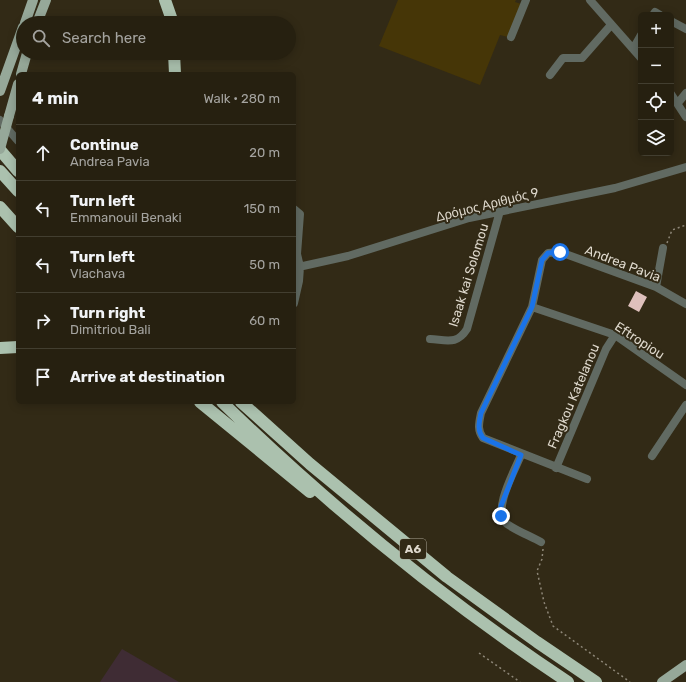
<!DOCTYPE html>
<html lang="en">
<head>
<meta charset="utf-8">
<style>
  :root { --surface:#262010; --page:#322d1e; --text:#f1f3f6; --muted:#a4a39f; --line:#423e30 }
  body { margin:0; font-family:Rubik,sans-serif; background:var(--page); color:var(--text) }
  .controls { position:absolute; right:12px; top:12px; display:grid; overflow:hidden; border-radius:6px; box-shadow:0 2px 10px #0003 }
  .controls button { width:36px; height:36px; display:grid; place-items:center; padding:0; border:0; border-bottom:1px solid var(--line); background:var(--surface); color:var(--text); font:20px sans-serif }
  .stop { position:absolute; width:12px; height:12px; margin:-9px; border:3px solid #1a73e8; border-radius:50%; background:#fff }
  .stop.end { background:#1a73e8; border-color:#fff; box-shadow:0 1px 4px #0008 }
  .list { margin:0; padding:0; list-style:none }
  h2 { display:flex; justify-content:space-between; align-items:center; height:52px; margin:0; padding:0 16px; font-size:17px }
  h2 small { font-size:13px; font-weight:400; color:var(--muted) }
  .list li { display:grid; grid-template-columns:26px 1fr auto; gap:12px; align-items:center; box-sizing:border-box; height:56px; padding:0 16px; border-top:1px solid var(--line) }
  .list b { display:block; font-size:15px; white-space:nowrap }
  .list p { margin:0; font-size:13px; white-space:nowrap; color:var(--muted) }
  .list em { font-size:13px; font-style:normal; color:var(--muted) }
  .icon { flex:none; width:22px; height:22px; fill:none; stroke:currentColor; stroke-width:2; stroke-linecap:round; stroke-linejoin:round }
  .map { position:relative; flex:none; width:686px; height:682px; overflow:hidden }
  .search { position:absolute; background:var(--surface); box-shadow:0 2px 10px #0003; left:16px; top:16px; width:280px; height:44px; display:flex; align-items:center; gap:10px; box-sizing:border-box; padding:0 14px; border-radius:22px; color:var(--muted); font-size:15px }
  .panel { position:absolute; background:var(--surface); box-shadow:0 2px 10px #0003; left:16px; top:72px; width:280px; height:332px; border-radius:6px }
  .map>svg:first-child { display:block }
</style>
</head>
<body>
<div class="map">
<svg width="686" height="682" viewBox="0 0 686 682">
  <rect width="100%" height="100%" fill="#322a16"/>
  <path fill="#3f2c34" d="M122,649l57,33h-79z"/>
  <path fill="#463607" d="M398,0h118l-1,2 6,2 -13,33 -8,-2 -20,50 -101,-39z"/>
  <path fill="#dec0bc" d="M636,291l11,6 -8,15 -11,-6z"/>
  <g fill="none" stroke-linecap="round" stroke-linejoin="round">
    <path stroke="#8e8778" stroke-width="1.5" stroke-dasharray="2 3" stroke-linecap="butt" d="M667,243l5,-13 14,-5
      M543,549l-1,10 -5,12 7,31 9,24 77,56
      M479,653l41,29"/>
    <path stroke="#616a62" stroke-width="8" d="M590,0l51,58
      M653,15l2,-3 5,3
      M671,21l15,8
      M511,37l15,-37
      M633,49l8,-14
      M550,75l13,-17h19l29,-33
      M671,94l15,23
      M678,103l8,-10
      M0,120l18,21
      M294,209l6,5 -3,40 3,13 -1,14 -5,22
      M294,268l54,-12 121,-38 146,-30 71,-21
      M656,287l7,-39
      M532,307l83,28 71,50
      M430,339c17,1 27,6 37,-10l33,-118
      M521,455c-6,15 -30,57 -14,69 10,7 23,12 34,18
      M652,456l34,-51
      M556,468l50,-119 9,-14
      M587,479l-104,-41c-6,-8 -4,-15 -2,-25l51,-106 10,-47 6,-7 12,-1 96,35 30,17"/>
    <path stroke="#96a899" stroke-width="10" d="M25,23l8,-23
      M37,23l9,-23
      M21,74l6,-21
      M0,91l23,-64
      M9,116l9,-32
      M662,682l24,-17"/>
    <path stroke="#abc1ae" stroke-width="12" d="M165,0l8,23
      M174,53l1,21
      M0,150l18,21
      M0,171l18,20
      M0,207l18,20
      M0,348l18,-1
      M200,402l110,90
      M222,402c107,104 222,198 346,280
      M241,402l69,62 137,113 90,65 59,40"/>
    <path stroke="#96a899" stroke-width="10" d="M0,149l9,-33"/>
  </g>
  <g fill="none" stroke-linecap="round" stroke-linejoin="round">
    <path stroke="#1a73e8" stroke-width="5" d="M501,516v-10l20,-51 -38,-17c-6,-8 -4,-15 -2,-25l51,-106 10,-47 6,-7 12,-1"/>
  </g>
  <g text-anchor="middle" stroke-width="4" stroke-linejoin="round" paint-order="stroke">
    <rect fill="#322a16" stroke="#aaa495" stroke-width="1" x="400" y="539" width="26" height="20" rx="3"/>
    <g font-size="12" font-weight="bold" fill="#ded8cc">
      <text x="413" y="553">A6</text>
    </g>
    <g font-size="13" fill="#ded8cc" stroke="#322a16">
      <text transform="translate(487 204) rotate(-14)" y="5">Δρόμος Αριθμός 9</text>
      <text transform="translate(623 263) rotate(21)" y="5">Andrea Pavia</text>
      <text transform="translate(468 275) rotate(-73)" y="5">Isaak kai Solomou</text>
      <text transform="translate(640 340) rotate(33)" y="5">Eftropiou</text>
      <text transform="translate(573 396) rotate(-67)" y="5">Fragkou Katelanou</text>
    </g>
  </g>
</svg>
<div class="controls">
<button>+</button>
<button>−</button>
<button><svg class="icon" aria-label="locate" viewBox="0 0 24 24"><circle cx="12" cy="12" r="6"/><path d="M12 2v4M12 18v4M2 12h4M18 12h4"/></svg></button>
<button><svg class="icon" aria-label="layers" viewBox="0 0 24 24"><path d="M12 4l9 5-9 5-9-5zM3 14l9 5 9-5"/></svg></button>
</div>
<div class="stop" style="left:560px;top:252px"></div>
<div class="stop end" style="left:501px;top:516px"></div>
<div class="search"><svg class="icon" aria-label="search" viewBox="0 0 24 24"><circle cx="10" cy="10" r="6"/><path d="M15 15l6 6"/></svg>Search here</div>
<section class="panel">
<h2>4 min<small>Walk · 280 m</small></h2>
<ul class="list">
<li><svg class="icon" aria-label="ahead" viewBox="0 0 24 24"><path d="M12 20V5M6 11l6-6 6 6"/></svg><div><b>Continue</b><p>Andrea Pavia</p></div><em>20 m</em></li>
<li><svg class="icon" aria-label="left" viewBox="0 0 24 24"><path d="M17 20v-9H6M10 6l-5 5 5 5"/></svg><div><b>Turn left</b><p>Emmanouil Benaki</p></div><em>150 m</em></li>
<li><svg class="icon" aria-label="left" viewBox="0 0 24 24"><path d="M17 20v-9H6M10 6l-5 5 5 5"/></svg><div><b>Turn left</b><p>Vlachava</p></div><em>50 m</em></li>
<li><svg class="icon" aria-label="right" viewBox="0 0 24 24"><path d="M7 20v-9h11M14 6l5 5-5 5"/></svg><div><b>Turn right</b><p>Dimitriou Bali</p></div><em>60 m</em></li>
<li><svg class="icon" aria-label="arrive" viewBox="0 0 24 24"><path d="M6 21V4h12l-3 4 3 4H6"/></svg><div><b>Arrive at destination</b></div></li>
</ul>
</section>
</div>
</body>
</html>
